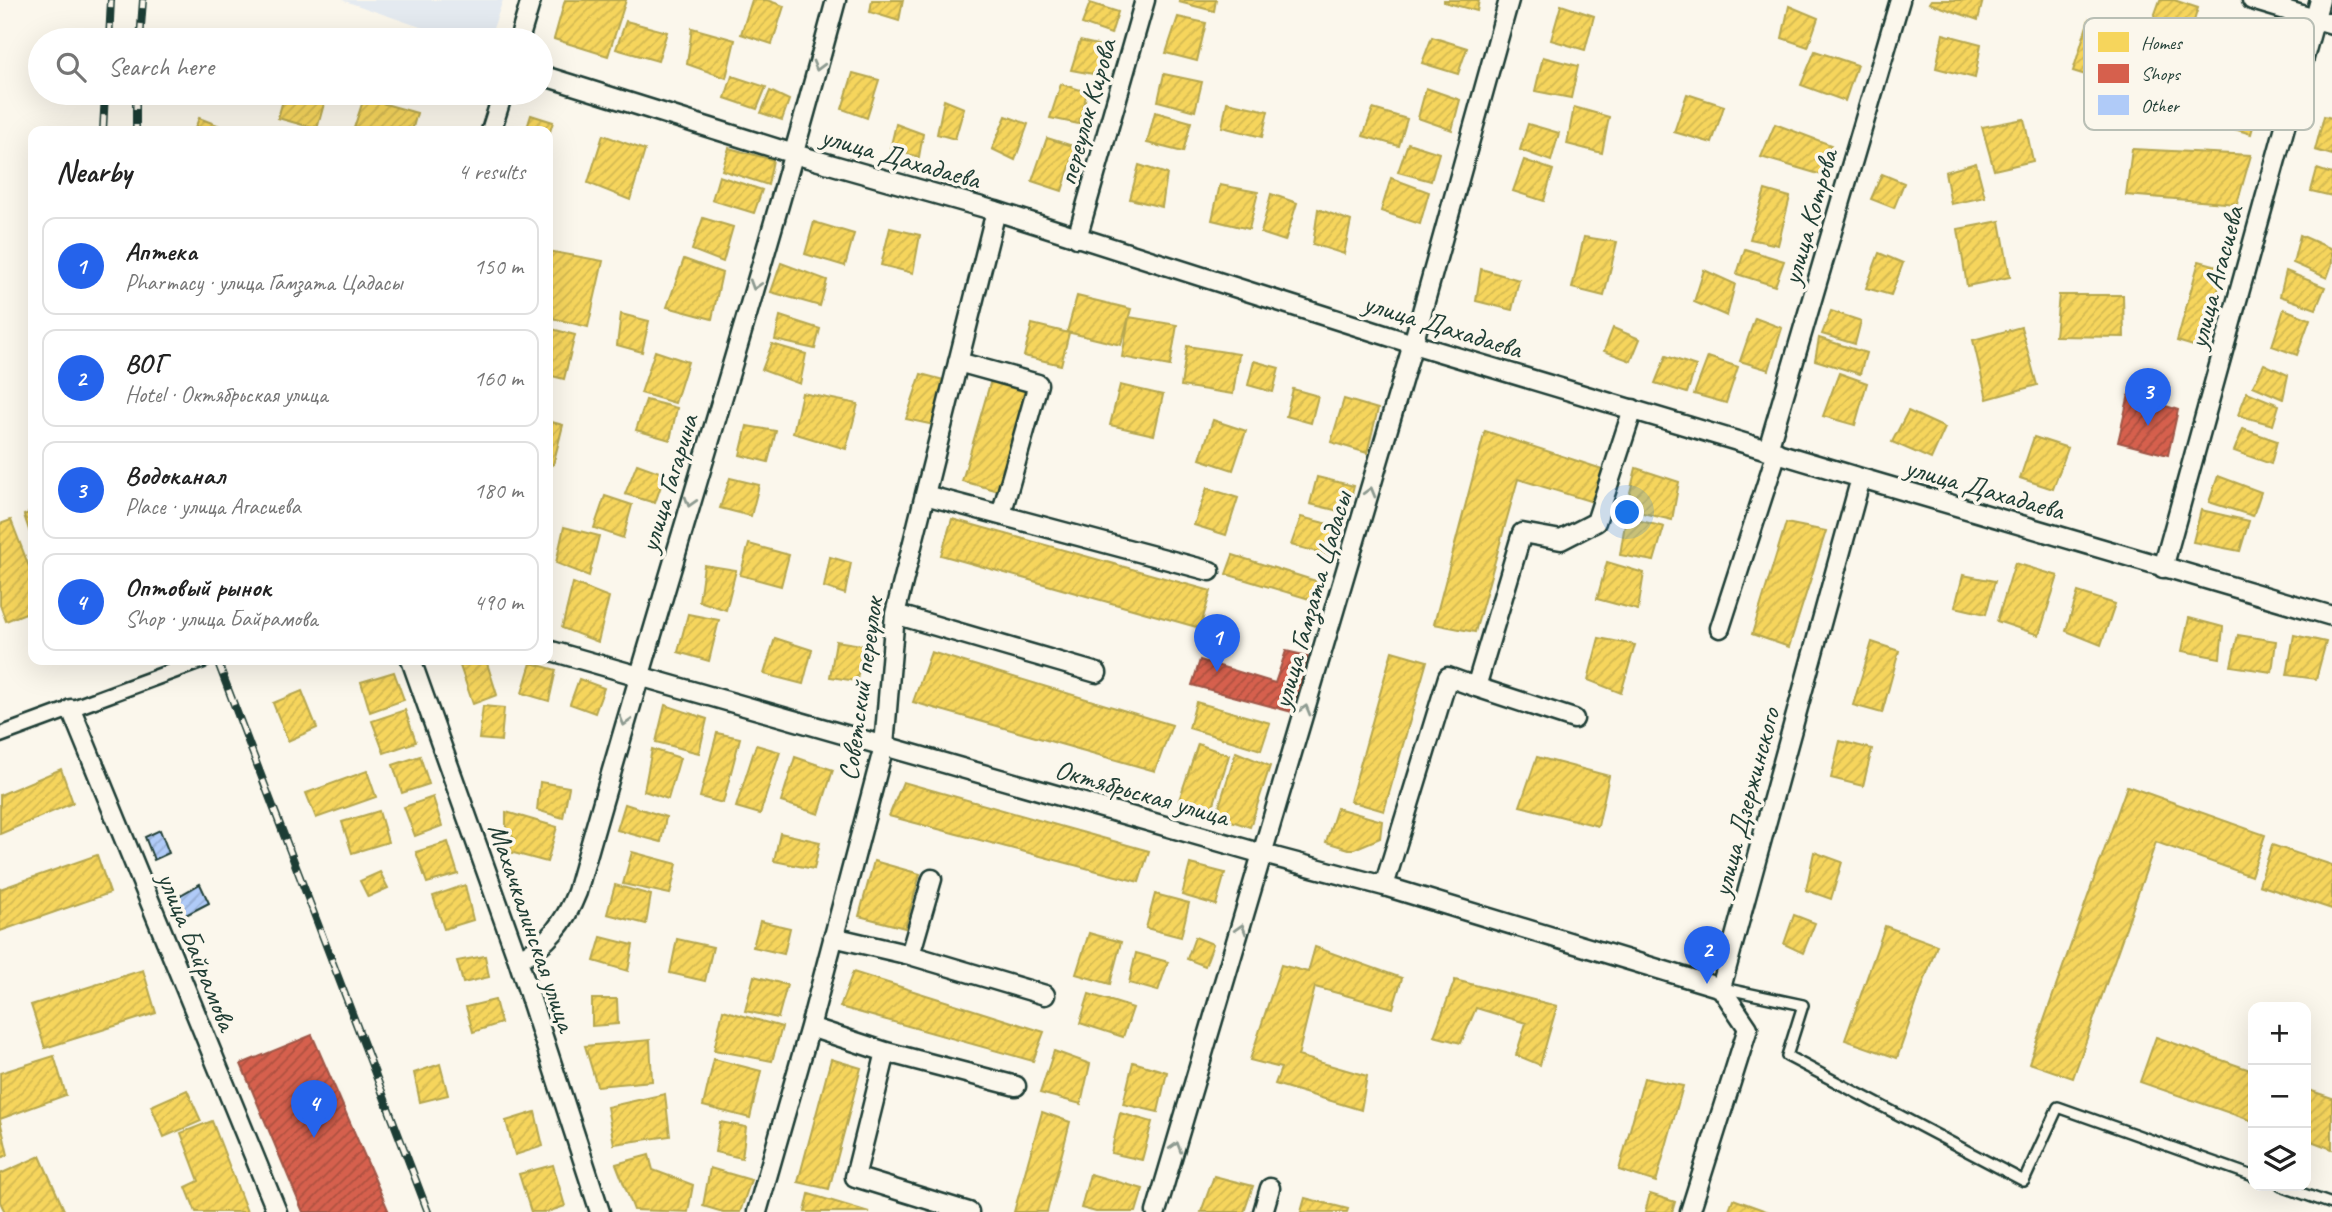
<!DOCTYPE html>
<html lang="en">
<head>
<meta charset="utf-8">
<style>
  :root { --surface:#fff; --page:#f6f6f6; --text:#222; --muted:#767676; --line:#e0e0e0; --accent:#2563eb }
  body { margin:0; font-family:Caveat,sans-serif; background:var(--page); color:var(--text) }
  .controls { position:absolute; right:21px; bottom:21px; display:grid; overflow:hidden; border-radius:14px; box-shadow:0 7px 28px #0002 }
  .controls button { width:63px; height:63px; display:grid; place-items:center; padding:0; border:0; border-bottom:2px solid var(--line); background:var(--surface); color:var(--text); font:35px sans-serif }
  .you { position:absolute; left:1628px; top:513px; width:24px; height:24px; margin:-18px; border:5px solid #fff; border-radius:50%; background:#1a73e8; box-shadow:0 0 0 10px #1a73e833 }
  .badge { display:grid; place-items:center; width:46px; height:46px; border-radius:50%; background:var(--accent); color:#fff; font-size:23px; font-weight:700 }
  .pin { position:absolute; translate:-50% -58px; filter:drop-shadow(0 2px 4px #0008) }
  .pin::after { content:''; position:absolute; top:37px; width:24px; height:21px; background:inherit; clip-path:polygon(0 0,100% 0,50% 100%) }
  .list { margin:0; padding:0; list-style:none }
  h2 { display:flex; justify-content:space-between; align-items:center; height:91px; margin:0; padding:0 28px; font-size:30px }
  h2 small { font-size:23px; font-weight:400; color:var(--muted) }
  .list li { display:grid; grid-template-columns:46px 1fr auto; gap:21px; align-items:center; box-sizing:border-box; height:98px; margin:0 14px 14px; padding:0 14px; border:2px solid var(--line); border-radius:14px }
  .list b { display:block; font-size:26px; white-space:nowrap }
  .list p { margin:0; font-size:23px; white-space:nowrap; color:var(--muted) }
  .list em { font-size:23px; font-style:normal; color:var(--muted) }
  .icon { flex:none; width:38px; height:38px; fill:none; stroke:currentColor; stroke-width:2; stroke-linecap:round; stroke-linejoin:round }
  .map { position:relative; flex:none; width:2332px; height:1212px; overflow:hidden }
  .search { position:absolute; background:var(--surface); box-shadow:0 7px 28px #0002; left:28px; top:28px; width:525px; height:77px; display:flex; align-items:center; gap:18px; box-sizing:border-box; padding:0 24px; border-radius:38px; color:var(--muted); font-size:26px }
  .panel { position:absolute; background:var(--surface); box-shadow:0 7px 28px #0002; left:28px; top:126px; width:525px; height:539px; border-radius:14px }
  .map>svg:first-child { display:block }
</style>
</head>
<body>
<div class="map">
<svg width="2332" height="1212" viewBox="0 0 2332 1212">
  <defs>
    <pattern id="homes-hatch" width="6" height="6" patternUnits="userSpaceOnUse" patternTransform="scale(1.75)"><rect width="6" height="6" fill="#f6d55c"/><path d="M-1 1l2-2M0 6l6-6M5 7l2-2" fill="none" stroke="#d2b851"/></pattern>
    <pattern id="shops-hatch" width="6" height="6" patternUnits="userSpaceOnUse" patternTransform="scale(1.75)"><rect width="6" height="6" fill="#d6604d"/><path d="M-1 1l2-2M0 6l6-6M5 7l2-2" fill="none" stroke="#ad5041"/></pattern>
    <pattern id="building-hatch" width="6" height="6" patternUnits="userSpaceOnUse" patternTransform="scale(1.75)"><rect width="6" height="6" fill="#b0cbf8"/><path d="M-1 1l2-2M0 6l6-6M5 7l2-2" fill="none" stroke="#97afd5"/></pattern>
  </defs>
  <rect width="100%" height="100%" fill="#fbf7ec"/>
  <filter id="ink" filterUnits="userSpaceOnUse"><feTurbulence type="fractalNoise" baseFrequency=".0143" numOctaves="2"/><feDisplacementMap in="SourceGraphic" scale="14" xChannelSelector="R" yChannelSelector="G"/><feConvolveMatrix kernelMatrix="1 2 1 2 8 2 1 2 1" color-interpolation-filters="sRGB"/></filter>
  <g filter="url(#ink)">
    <path fill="#e4eaf0" d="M342,0h161l-14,40h-31z"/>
    <path fill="url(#homes-hatch)" stroke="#b6a750" stroke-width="2" d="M565,0h61l-18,56 -54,-17z
      M752,0h15l17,6 -12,38 -31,-10z
      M872,0h31l-4,21 -29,-9z
      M1180,0h36l-2,11 -35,-9z
      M1444,0h35l-2,11 -33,-9z
      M1931,0h52l-5,20 -49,-17z
      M2160,0h14l24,8 -13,42 -38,-14z
      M1090,3l28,9 -7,22 -29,-10z
      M1561,5l33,11 -9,34 -34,-10z
      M1789,6l29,12 -10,29 -26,-9z
      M1178,17l28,6 -9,38 -31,-8z
      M2089,19l37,11 -15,53 -38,-12z
      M626,21l41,11 -9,29 -42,-12z
      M692,28l43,12 -9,38 -39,-14z
      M1943,34l38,10 -6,34 -39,-10z
      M1432,37l35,11 -9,26 -36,-11z
      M1080,41l26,6 -7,28 -28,-5z
      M1815,51l42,14 -12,36 -44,-16z
      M1543,57l35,9 -7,32 -36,-7z
      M853,73l26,7 -12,38 -25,-9z
      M1164,74l38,8 -7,29 -37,-10z
      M732,76l34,11 -9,22 -32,-11z
      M1061,84l26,8 -8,32 -29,-6z
      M1426,88l34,12 -8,30 -34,-12z
      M770,91l19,9 -7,20 -21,-7z
      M285,93h42l-10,36 -39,-11z
      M1687,94l37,12 -12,37 -38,-11z
      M364,98l53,15 -5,18h-59z
      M944,100l20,8 -9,31 -18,-5z
      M1227,102l41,9 -6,26 -40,-10z
      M2229,104l28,8 -6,22 -30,-9z
      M1574,107l35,10 -7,36 -35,-9z
      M1373,109l34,10 -8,27 -36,-10z
      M1155,112l36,10 -8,30 -36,-9z
      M531,115l22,7 -5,16v-7h-22z
      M1006,116l22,8 -13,36 -23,-11z
      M2324,116l8,2v37l-17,-5z
      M199,118l34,13h-39z
      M2024,119l9,42 -39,9 -12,-43z
      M896,124l27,10 -4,23 -29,-8z
      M1528,124l31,9 -8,28 -31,-11z
      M1775,124l56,21 -9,30 -61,-18z
      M603,135l42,15 -15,50 -42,-17z
      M1047,138l29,9 -14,44 -30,-10z
      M1408,143l31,10 -8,28 -33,-9z
      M729,148l44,12 -5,25 -46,-15z
      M2132,149l119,6 -14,49 -111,-9z
      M1524,160l29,10 -9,31 -31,-10z
      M1976,163l9,34 -34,7 -6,-32z
      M1139,165l28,9 -5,33 -32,-8z
      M2317,169l15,5v22l-21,-5z
      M1882,174l22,9 -10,25 -23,-9z
      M719,176l43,14 -8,23 -42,-13z
      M1391,178l38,14 -9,32 -39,-13z
      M1220,185l38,7 -9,37 -37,-9z
      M1765,190l25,7 -12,48 -28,-6z
      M1271,194l26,9 -12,38 -24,-8z
      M1318,209l33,12 -7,33 -31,-10z
      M703,218l30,9 -10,35 -31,-12z
      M2000,221l10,56 -43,9 -9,-57z
      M814,222l40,12 -9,32 -40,-12z
      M890,228l30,7 -7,38 -32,-8z
      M2300,235l32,14v15l-5,14 -34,-15z
      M1584,237l33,5 -13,54 -32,-8z
      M1745,249l39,12 -9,25 -38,-12z
      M548,251l55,10 -15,66 -40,-10z
      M1879,253l24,10 -12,32 -25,-7z
      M684,259l38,14 -10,46 -45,-12z
      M2199,261l26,7 -25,80 -23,-7z
      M781,263l46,17 -7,26 -49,-14z
      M1481,269l38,11 -7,30 -36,-9z
      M1704,270l31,14 -8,32 -33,-14z
      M2286,271l39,16 -9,22 -36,-13z
      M2059,295h64l1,42 -69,-1z
      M1077,296l54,13 -10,36 -54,-13z
      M2284,309l26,10 -13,36 -25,-9z
      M1831,311l30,10 -6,23 -33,-10z
      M621,314l28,7 -7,31 -25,-7z
      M780,316l40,13 -5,20 -40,-9z
      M1129,317l48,8 -7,41 -48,-9z
      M1755,318l27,10 -13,42 -29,-9z
      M1032,324l37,9 -8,32 -37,-9z
      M2021,327l16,58 -50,14 -14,-59z
      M548,328l27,7 -11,44 -16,-4z
      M1613,328l27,11 -9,22 -27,-10z
      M1819,338l47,15 -6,21 -45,-14z
      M772,344l34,10 -6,30 -38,-14z
      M1187,346l52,8 -6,40 -52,-8z
      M655,351l33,11 -13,41 -34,-10z
      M1666,356l30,10 -9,27 -32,-10z
      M1708,357l30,10 -12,36 -32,-9z
      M1254,361l25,7 -6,24 -25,-7z
      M2264,364l24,11 -5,24 -30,-13z
      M1839,373l28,10 -12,42 -32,-9z
      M921,374l30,8 -12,44 -33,-7z
      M991,380l35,10 -27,101 -37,-10z
      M1120,385l43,10 -9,40 -44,-10z
      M1293,389l25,7 -7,27 -25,-7z
      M2247,392l32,13 -6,20 -35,-10z
      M802,393l56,11 -12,45 -53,-16z
      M1344,399l34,10 -11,44 -36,-11z
      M646,400l31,8 -7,32 -34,-10z
      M1908,411l37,17 -14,31 -39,-17z
      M1213,420l33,11 -13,39 -33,-11z
      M548,421l15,4 -10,40 -5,-2z
      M747,426l29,5 -8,31 -28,-7z
      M2243,429l34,12 -6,23 -37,-13z
      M1485,431l117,38 -9,33 -75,-23 -43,153 -41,-8z
      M2034,437l34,11 -15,41 -33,-11z
      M637,464l28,10 -10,29 -30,-9z
      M1636,468l43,14 -7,38 -46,-11z
      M2218,476l43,16 -8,24 -44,-14z
      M1317,477l37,9 -7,27 -37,-9z
      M730,478l29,7 -8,31 -31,-8z
      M1207,488l31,10 -12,37 -32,-10z
      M605,496l27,9 -9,33 -29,-10z
      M2201,510l48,11 -9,30 -47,-9z
      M33,511v31l-9,-27z
      M1301,517l35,9 -7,29 -38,-10z
      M1626,517l38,10 -10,34 -34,-6z
      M952,519l259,72 -11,37 -259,-73z
      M11,520l22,57v33l-27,11 -6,-16v-81z
      M1786,523l40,8 -37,116 -37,-13z
      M564,527l35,9 -10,40 -33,-13z
      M749,544l40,11 -8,31 -41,-11z
      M1233,555l89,28 -6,18 -90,-27z
      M830,557l21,6 -6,31 -21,-7z
      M1607,562l37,11 -6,37 -41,-11z
      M2015,563l43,13 -19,59 -42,-14z
      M704,565l32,5 -10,40 -27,-9z
      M1963,575l32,6 -9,33 -31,-7z
      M573,583l36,14 -11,45 -36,-14z
      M2078,592l37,12 -14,41 -35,-14z
      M688,614l31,6 -10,41 -31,-9z
      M2189,618l34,9 -3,31 -38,-7z
      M2238,635l38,6 -4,31 -41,-6z
      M2294,635l32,7 -10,37 -29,-4z
      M775,638l37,12 -9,34 -39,-10z
      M1599,638l36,7 -14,48 -33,-13z
      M836,641l26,4 -5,36 -27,-4z
      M1872,642l27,9 -17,62 -29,-8z
      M1392,651l35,10 -43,150 -34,-10z
      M931,652l241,73 -17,46 -242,-69z
      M481,660h5l11,35 -24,9 -13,-38z
      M531,663l25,7 -7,31 -27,-8z
      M394,672l10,28 -34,12 -9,-30z
      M579,679l25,9 -9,25 -25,-9z
      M302,691l15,37 -29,13 -15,-38z
      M1196,702l74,21 -9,27 -72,-22z
      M665,705l42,14 -8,34 -43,-11z
      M483,706l21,2 -3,33 -22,-2z
      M405,710l11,32 -32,11 -12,-32z
      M717,733l23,5 -17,65 -23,-6z
      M1840,741l32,8 -9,37 -32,-8z
      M1198,744l31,11 -17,55 -33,-10z
      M756,745l24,7 -20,62 -24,-7z
      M652,749l28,9 -12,41 -24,-8z
      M1236,752l34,14 -20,61 -34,-11z
      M420,756l9,28 -27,9 -9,-28z
      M795,757l38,13 -14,44 -38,-12z
      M1537,757l72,19 -11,50 -78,-20z
      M61,769l12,34 -73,31v-39z
      M367,771l9,26 -60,21 -10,-25z
      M540,782l29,5 -6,31 -26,-8z
      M903,782l246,69 -10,31 -250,-66z
      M2127,786l138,49 -14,41 -95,-34 -83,236 -44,-15z
      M433,797l9,29 -27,10 -11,-29z
      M625,804l41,13 -5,25 -44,-12z
      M1337,808l45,13 -2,17 -28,12 -26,-8z
      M379,811l9,31 -36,11 -10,-31z
      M506,812l51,15 -10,35 -37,-10 4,-14 -8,-8z
      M780,833l40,9 -6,27 -40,-8z
      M448,842l10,32 -31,9 -11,-31z
      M2272,845l60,20v44l-73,-24z
      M632,852l45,12 -7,30 -47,-10z
      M1814,852l28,10 -11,37 -25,-9z
      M97,855l13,38 -110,38v-42z
      M874,861l46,13 -15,54 -46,-12z
      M1190,864l35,9 -9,32 -34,-10z
      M380,872l8,16 -20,9 -8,-16z
      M465,885l8,35 -29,9 -11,-33z
      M615,885l36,10 -5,29 -39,-10z
      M1155,894l34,9 -8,34 -35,-9z
      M1794,915l21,8 -12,30 -19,-9z
      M760,921l30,7 -6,26 -31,-7z
      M1885,926l52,19 -40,113 -52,-18z
      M1089,933l32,9 -11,42 -34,-10z
      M601,937l32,8 -5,26 -34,-10z
      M1195,937l18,7 -8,22 -18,-7z
      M677,939l36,8 -8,34 -35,-8z
      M1315,947l87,31 -9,30 -78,-21 -17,69 69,20 -6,34 -86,-26 6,-16 -31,-8 31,-95 27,7z
      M1136,953l32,9 -10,29 -29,-8z
      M485,956l4,21 -26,6 -6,-22z
      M143,970l13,43 -111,35 -14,-43z
      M853,972l191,60 -11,29 -193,-54z
      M754,976l33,9 -9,33 -33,-7z
      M1455,980l102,26 -17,59 -24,-10 10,-32 -50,-15 -15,35 -27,-7z
      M1089,994l44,14 -10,29 -43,-14z
      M592,999h25l1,25 -26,2z
      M495,1000l6,23 -28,9 -7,-25z
      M723,1010l59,17 -10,34 -58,-11z
      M2156,1037l97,34v50l-113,-39z
      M650,1040l2,41 -55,5 -12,-40z
      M1054,1051l36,13 -9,40 -41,-11z
      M54,1056l12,39 -66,24v-46z
      M714,1059l47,12 -11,47 -47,-12z
      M831,1059l30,9 -32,121 -31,-7z
      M1133,1062l34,10 -9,40 -35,-8z
      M440,1064l8,31 -28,7 -6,-29z
      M1644,1078l39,8 -27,96 -37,-12z
      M2306,1089l26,9v51l-26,-10z
      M187,1090l14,31 -37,16 -13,-31z
      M665,1094l5,42 -56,8 -7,-37z
      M535,1112l8,34 -28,9 -9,-34z
      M1042,1112l28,10 -23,90h-33z
      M1120,1113l32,9 -10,38 -31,-7z
      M0,1120l8,35 -8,3z
      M212,1121l35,91h-51l-10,-25 13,-6 -18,-48z
      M720,1122l26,5 -4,31 -27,-6z
      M649,1155l4,15 40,15 -5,27 -54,-2 -18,-46z
      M40,1156l25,56h-60l-5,-10v-28z
      M553,1165l12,41 -18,6h-16l-12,-38z
      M710,1168l41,12 -11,32h-17l-20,-6z
      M1090,1174l53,15 -7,23h-40l-15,-4z
      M1214,1176l39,10 -9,26h-43z
      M809,1194l60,18h-64z
      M1650,1194l25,8 -3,10h-27z
      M1305,1198l43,11 -1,3h-46z
      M1733,1199l36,13h-41z"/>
    <path fill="url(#shops-hatch)" stroke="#9f5646" stroke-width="2" d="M2129,394l49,16 -10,45 -50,-13z
      M1286,651l22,5 -16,56 -100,-27 8,-25 75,23z
      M312,1035l77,177h-86l-62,-148z"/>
    <path fill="url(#building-hatch)" stroke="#1f3d34" stroke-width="2" d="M160,830l9,23 -15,7 -9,-23z
      M200,884l9,19 -29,15 -8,-18z"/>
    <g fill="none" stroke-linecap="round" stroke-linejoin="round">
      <defs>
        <path id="service" d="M1723,988l80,17 -16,51 237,125 34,-74 195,69
          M2281,1186l51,18"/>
        <path id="pedestrian" d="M0,735l203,-75"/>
        <path id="minor" d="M2252,0l80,24
          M519,40l12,-40
          M541,75l253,79 202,57 417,133 448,134 471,138
          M491,131l12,-38
          M1077,238l68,-238
          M958,362l80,22 -37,131
          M1768,449l132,-449
          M925,495l285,76
          M2163,568l157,-568
          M895,614l202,59
          M1720,628l57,-176
          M548,650l715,204 121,32 337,102
          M411,660l107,300 82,252
          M1476,687l98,32
          M71,709l206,503
          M1384,886l64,-209 28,10 46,-154 39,7 35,-18 37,-113
          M833,937l77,18 135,40
          M910,955l22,-76
          M518,960c30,-16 47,-37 59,-68 84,-298 179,-593 259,-892
          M810,1027l76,25 130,34
          M886,1052l-31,125 114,35
          M757,1212l53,-185 74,-281 11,-132 101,-403
          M1156,1212l257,-868 96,-344
          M1263,1212l7,-24
          M1690,1212l58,-184 -27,-40 140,-510"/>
      </defs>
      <use href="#service" stroke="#1f3d34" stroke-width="14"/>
      <use href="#pedestrian" stroke="#1f3d34" stroke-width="19"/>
      <use href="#minor" stroke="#1f3d34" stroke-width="23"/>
      <use href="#service" stroke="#fbf7ec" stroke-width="9"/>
      <use href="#pedestrian" stroke="#fbf7ec" stroke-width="14"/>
      <use href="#minor" stroke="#fbf7ec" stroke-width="18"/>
      <defs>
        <path id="rail" d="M109,40l2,-40
          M140,40l3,-40
          M136,93v38
          M103,131l2,-38
          M217,660l211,552"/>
      </defs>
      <use href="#rail" stroke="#1f3d34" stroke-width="8"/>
      <use href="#rail" stroke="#fbf7ec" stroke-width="5" stroke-dasharray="16" stroke-linecap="butt"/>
    </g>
    <defs><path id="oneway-chevron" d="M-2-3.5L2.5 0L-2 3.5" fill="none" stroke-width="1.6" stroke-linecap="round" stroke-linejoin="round" transform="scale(1.75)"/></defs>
    <g stroke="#8d9a90">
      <use href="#oneway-chevron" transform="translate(818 66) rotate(105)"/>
      <use href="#oneway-chevron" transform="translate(755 285) rotate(107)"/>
      <use href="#oneway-chevron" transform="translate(1370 492) rotate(-74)"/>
      <use href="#oneway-chevron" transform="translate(690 502) rotate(107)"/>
      <use href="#oneway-chevron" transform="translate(1305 710) rotate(-74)"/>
      <use href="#oneway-chevron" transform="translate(625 721) rotate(106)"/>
      <use href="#oneway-chevron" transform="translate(1241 929) rotate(-73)"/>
      <use href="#oneway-chevron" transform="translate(1176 1147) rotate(-73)"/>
    </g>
  </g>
  <g text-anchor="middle" stroke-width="7" stroke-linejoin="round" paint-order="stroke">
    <g font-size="28" fill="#1f3d34" stroke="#fbf7ec">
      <text transform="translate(1086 112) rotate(-74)" y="10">переулок Кирова</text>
      <text transform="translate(901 157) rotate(16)" y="10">улица Дахадаева</text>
      <text transform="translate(1809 217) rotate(-74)" y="10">улица Котрова</text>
      <text transform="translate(2215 277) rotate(-75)" y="10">улица Агасиева</text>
      <text transform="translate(1443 325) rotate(17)" y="10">улица Дахадаева</text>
      <text transform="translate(668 483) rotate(-73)" y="10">улица Гагарина</text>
      <text transform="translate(1985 488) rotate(16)" y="10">улица Дахадаева</text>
      <text transform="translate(1311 600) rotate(-74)" y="10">улица Гамзата Цадасы</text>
      <text transform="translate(860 689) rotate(-82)" y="10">Советский переулок</text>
      <text transform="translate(1142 792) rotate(16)" y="10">Октябрьская улица</text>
      <text transform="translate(1745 802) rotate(-75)" y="10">улица Дзержинского</text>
      <text transform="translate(533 927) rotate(71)" y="10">Махачкалинская улица</text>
      <text transform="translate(198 951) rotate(68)" y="10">улица Байрамова</text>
    </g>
  </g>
  <rect x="2084" y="18" width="230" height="112" rx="10" fill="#fbf7ec" stroke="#b9bfb5" stroke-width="2"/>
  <rect x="2098" y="32" width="31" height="20" fill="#f6d55c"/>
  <rect x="2098" y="64" width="31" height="19" fill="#d6604d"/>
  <rect x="2098" y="95" width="31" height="20" fill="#b0cbf8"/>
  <g font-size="19" fill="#1f3d34">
    <text x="2141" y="49">Homes</text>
    <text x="2141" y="80">Shops</text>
    <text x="2141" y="112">Other</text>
  </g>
</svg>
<div class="controls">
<button>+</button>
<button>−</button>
<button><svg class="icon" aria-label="layers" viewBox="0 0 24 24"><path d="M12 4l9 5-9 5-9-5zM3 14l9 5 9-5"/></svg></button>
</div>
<div class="you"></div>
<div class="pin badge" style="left:1217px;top:672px">1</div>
<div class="pin badge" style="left:1707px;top:984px">2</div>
<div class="pin badge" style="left:2148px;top:426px">3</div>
<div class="pin badge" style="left:314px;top:1138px">4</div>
<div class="search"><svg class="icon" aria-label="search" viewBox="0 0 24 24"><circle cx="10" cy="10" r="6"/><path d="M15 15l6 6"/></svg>Search here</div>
<section class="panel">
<h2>Nearby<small>4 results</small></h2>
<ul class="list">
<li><span class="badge">1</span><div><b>Аптека</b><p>Pharmacy · улица Гамзата Цадасы</p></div><em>150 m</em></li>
<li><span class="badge">2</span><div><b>ВОГ</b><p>Hotel · Октябрьская улица</p></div><em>160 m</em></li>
<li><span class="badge">3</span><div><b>Водоканал</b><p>Place · улица Агасиева</p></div><em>180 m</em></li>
<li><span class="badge">4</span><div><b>Оптовый рынок</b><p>Shop · улица Байрамова</p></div><em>490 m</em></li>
</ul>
</section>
</div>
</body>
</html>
